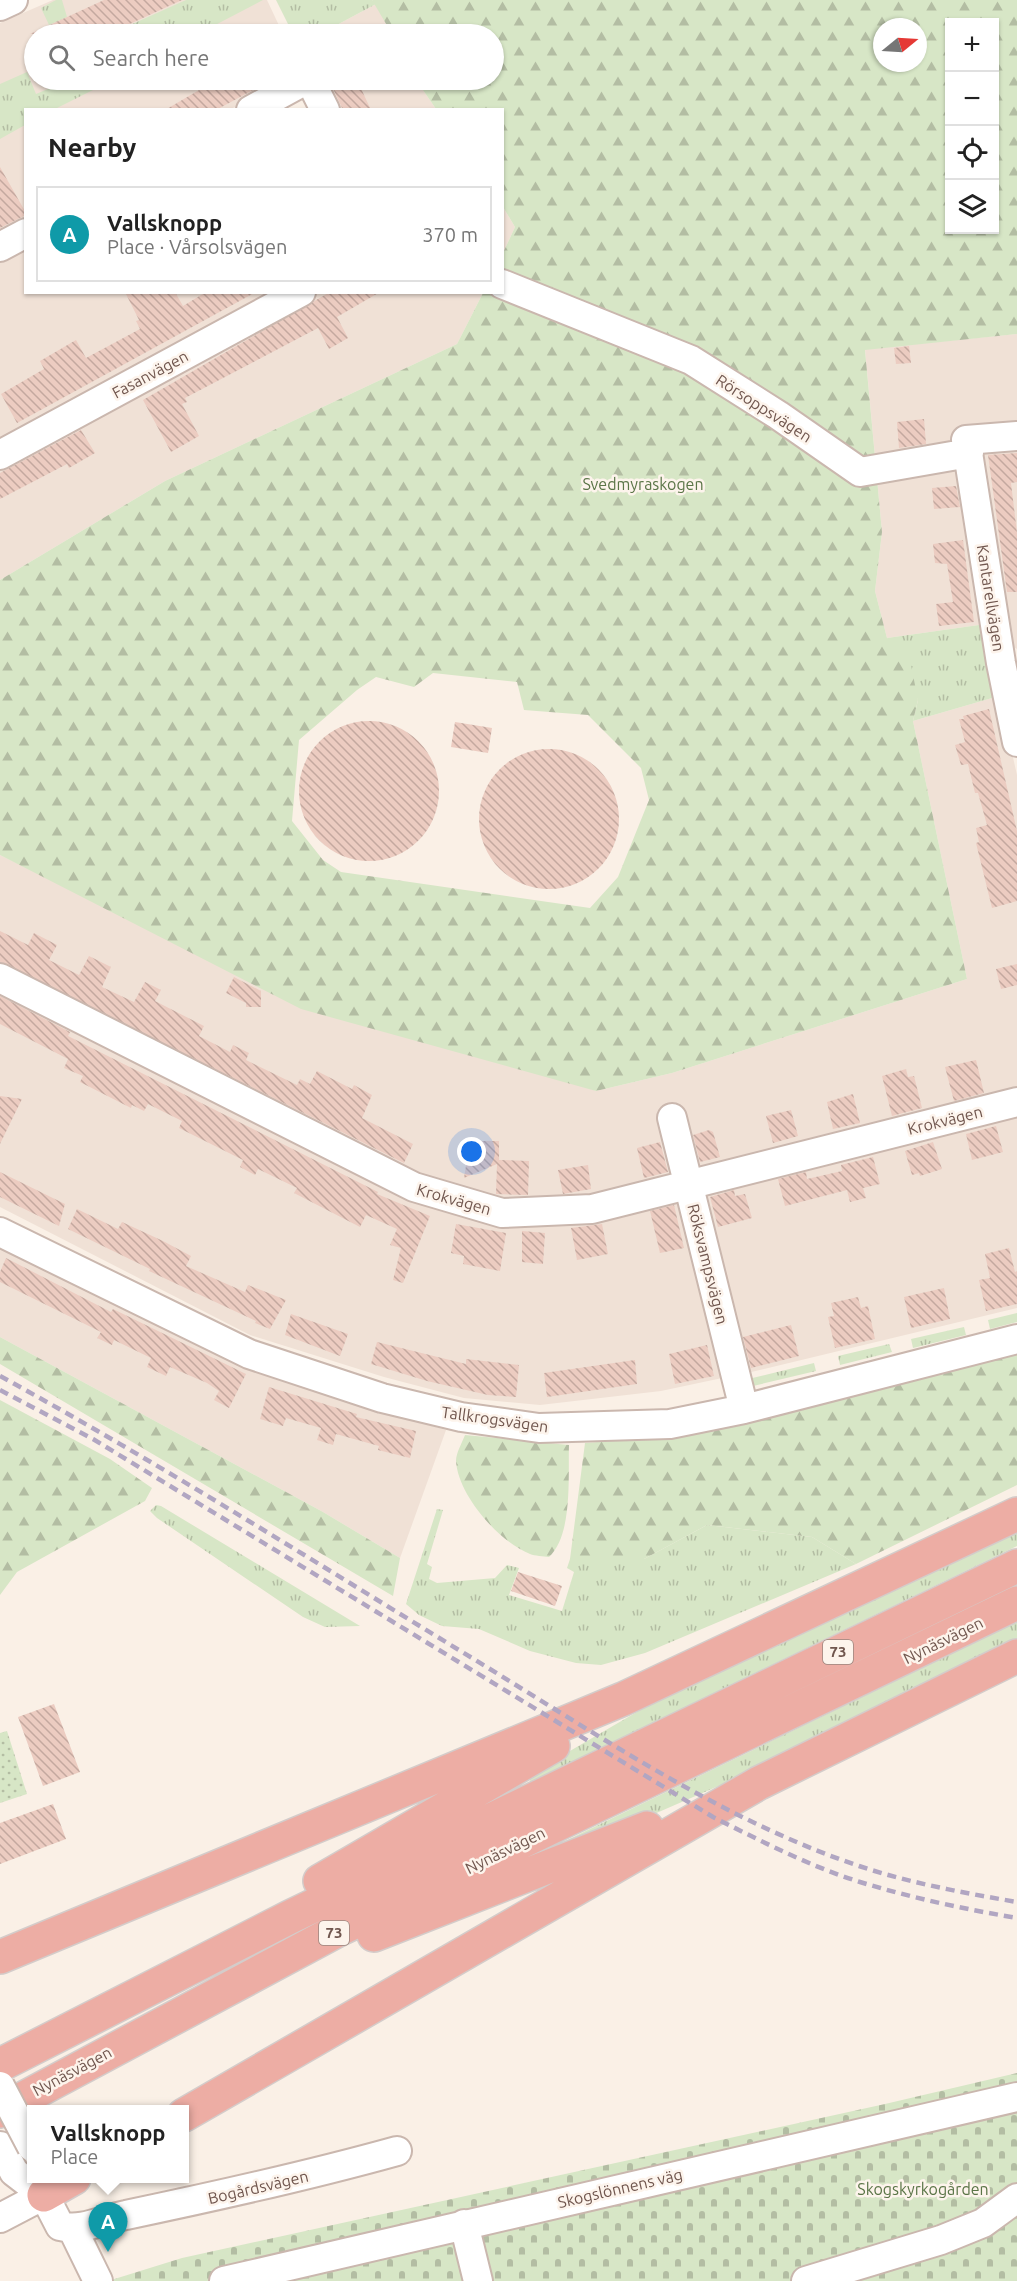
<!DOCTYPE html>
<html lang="en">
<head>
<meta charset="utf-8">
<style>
  :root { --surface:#fff; --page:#f2f2f2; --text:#222; --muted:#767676; --line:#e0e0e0; --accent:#b45309 }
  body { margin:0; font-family:Ubuntu,sans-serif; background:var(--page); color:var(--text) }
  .controls { position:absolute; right:18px; top:18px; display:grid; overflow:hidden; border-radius:0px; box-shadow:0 2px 4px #0004 }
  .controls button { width:54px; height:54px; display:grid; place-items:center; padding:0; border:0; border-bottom:2px solid var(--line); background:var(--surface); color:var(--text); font:30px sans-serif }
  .compass { position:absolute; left:873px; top:18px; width:54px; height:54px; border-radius:50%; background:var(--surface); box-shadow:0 2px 4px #0004; rotate:72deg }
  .you { position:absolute; left:472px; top:1152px; width:21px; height:21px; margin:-15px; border:4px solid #fff; border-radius:50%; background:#1a73e8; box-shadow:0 0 0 9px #1a73e833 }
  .badge { display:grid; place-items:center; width:39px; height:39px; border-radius:50%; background:var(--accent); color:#fff; font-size:20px; font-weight:700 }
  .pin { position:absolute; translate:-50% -50px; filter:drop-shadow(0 2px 3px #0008) }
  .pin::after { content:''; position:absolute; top:32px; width:21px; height:18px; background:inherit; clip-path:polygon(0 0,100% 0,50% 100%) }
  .popup { position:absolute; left:27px; top:2105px; width:162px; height:78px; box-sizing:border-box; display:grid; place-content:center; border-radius:0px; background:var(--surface); filter:drop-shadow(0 2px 4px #0005); font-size:20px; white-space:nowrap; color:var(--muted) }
  .popup b { font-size:22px; color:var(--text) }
  .popup::after { content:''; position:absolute; left:50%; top:100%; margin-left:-12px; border:12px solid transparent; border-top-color:var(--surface) }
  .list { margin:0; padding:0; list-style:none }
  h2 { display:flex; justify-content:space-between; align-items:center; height:78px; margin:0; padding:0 24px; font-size:26px }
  h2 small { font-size:20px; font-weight:400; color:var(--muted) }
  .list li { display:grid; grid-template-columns:39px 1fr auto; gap:18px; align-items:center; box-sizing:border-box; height:96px; margin:0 12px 12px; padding:0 12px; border:2px solid var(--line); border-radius:0px }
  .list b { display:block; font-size:22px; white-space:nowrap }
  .list p { margin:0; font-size:20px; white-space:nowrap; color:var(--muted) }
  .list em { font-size:20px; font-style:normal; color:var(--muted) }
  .icon { flex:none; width:33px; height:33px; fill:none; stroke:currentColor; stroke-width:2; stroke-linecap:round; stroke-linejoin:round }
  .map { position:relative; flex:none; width:1017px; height:2281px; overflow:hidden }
  .search { position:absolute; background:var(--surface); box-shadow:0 2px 4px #0004; left:24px; top:24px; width:480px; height:66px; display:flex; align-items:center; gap:15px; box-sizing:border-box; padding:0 21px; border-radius:33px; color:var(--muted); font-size:22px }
  .panel { position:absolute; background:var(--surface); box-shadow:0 2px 4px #0004; left:24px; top:108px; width:480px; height:186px; border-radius:0px }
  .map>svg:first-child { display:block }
</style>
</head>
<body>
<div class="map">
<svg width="1017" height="2281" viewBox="0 0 1017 2281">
  <defs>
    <pattern id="grass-tufts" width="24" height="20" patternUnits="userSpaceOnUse" patternTransform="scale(1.5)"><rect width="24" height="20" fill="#d7e6c6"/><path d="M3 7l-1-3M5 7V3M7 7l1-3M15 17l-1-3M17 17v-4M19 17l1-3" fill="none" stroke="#b3bda3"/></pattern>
    <pattern id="forest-firs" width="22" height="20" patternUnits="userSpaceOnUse" patternTransform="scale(1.5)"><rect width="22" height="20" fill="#d7e6c6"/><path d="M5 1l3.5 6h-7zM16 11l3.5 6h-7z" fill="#b3bda3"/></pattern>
    <pattern id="cemetery-stones" width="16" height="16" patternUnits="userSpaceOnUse" patternTransform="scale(1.5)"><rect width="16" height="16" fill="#d7e6c6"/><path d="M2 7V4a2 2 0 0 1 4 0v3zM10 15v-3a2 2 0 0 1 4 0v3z" fill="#b3bda3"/></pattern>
    <pattern id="park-dots" width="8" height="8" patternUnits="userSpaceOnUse" patternTransform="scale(1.5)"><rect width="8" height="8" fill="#d7e6c6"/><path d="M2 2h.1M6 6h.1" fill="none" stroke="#b3bda3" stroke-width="1.8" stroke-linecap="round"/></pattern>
    <pattern id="building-back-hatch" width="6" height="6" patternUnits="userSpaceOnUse" patternTransform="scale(1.5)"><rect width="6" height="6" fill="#ecccc1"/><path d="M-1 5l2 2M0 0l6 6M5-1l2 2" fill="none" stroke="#c4a89f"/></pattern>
  </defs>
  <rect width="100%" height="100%" fill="#faf0e6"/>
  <path fill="#f0e1d6" d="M53,0h214l16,34h-249v46h252l-55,29 -205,1 -1,113 -25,14v-214z
    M376,4l16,30h-72z
    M318,80h98l20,29h-101z
    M503,207l12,20 -12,26z
    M25,243l1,49 258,1 -284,151v-187z
    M316,293h167l-26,51 -292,137 -165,99v-116z
    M1017,334v93l-44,3 13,194 -99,14 -12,-47 7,-59 -17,-183z
    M1017,442v207l-11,-6 -26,-198z
    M999,696l18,79v318l-422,107 -89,4 -86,-23 -420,-212v-114l55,27 541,209 76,-18 295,-94 -54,-258z
    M0,989l502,234 181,-29 44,183 -66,14 -121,14 -76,-7 -80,-21 -134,-42 -250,-128z
    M1017,1114v194l-270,65 -44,-184z
    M0,1243l385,169 61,18 -46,128 -77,-46 -323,-175z"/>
  <path fill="url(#grass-tufts)" d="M56,0h6l5,17 -18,8 -8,-17z
    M186,0h77l-65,34h-88z
    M276,0h96l4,4 -56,30h-27z
    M27,72l9,22 33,-14h44l-58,29 -29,1 -1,15 -25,14v-55z
    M986,624l13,72 -86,25 5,-21 -31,-62z
    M1017,1313v9l-27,7 -2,-9z
    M964,1327l2,8 -53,13 -2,-9z
    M889,1344l3,8 -52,13 -2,-9z
    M814,1363l2,8 -63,15 -9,-6z
    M156,1505l5,1 199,120 -35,1 -22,-10 -146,-99 -7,-7z
    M437,1509l6,1 -16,54 5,3 -3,12 8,4 58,-5 12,-13 12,3 -10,27 53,16 12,-39 -7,-4 3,-9h74l63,-34 105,12 44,27 -211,89 -44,12 -25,-2 -46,-12 -51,-22 -37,-3 -23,-11 -13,-11z
    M1017,1528v18l-486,236 -4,-6 139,-81z
    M1017,1622v19l-225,113 -147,64 -82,32 -4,-6z"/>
  <path fill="url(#forest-firs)" fill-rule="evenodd" d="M372,0h645v334l-152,16 17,182 -7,59 12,47 21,12 10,50 -5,21 54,258 -295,94 -76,18 -295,-82 -301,-154v-275l165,-99 292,-137 26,-51 19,-1 1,-39 12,-26 -12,-20 -1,-97 -66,-1 -20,-29h78v-46h-102zM950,22h44v208h-44zM882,27h36v36h-36zM433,673l84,9 7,28 64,5 53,53 8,32 -31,77 -28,31 -249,-36 -18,-12 -31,-39 7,-81 58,-50 19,-13 38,10z
    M0,1337l323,175 77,46 -7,38 -393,-232z
    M1017,1347v138l-161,79 -44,-27 -105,-12 -63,34h-74l15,-116 88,-7z
    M0,1400l110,59 42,29 -7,13 -128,71 -17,23z
    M465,1435l104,10c-1,31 4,90 -20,112 -6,-1 -14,-1 -19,-3 -31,-12 -72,-59 -74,-93 0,-8 6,-18 9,-26z"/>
  <path fill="url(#cemetery-stones)" d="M1017,2073v208h-909l74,-23 703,-154z"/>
  <path fill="url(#park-dots)" d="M7,1731l20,63 -27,9v-70z"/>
  <path fill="url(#building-back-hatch)" d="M104,0h78l-74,34h-78z
    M203,80h69l-56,30h-51l41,-24z
    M329,80h28l14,30h-28z
    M0,167l26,46v2l-26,13z
    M125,292h50l8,14 23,-14h50l-239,131 -16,-29 43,-25 -4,-8 36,-21 10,18 54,-29 -4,-8 3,-1z
    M330,292h50l-43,25 11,21 -19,11 -11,-21 -133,70 2,4 -5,2 17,32 -28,16 -28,-52z
    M909,346l2,17 -15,1 -2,-16z
    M924,419l2,25 -27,4 -2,-26z
    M81,430l14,23 -26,15 -2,-4 -67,35v-26z
    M1017,453v29l-6,1 6,50v59h-10l-19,-137z
    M956,486l4,21 -26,2 -2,-21z
    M963,540l11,82 -35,4 -3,-22 17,-2 -6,-38 -12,-1 -2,-19z
    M989,709l28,122v70l-25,7 -16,-65 3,-1 -3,-14 11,-3 -9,-32h-3l-7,-29 -7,1 -6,-20 10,-3 -6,-23h5l-1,-3z
    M299 791a70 70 0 1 1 140 0a70 70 0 1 1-140 0Z
    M455,722l37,6 -4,25 -37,-6z
    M479 819a70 70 0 1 1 140 0a70 70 0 1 1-140 0Z
    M0,931l28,14 6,-12 23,12 -8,15 30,15 10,-19 22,11 -9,20 32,15 11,-20 16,8 -6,11 49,25 -5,10 31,16 3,-7 16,8 -3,7 51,25 3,-6 10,5 7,-13 35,18 2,-4 18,10 -10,23 51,26 -9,19 -404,-201z
    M1017,964v21l-16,4 -5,-20z
    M234,977l27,14v16h-15v-4l-20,-10z
    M0,996l70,36 -2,4 310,156 -1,2 53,22 -27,67 -10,-3 8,-32 -11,-3 7,-16 -31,-14 -6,12 -66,-34 3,-5 -39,-19 -3,6 -15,-8 3,-7 -64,-32 3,-7 -34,-17 -4,7 -12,-6 -1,3 -51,-26 3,-6 -19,-8 4,-9 -68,-35z
    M976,1060l8,33 -30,8 -9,-34z
    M906,1069l2,8 6,-1 8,32 -30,8 -10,-40z
    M853,1094l7,29 -27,6 -6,-27z
    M0,1096l22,3 -22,45z
    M791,1110l7,26 -25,7 -7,-27z
    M996,1126l7,26 -31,8 -6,-26z
    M709,1130l4,2 7,25 -20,5 -7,-27z
    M470,1141h29v19l30,1 -1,34 -32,-1 1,-30 -33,14z
    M660,1142l8,30 -24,6 -7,-30z
    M933,1142l9,27 -22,7 -1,-3 -7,2 -7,-24z
    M873,1157l7,27 -17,4 3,10 -16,4 -3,-12 -62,16 -7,-27 28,-7 1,7 35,-8 -1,-6z
    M588,1165l3,24 -28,5 -5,-24z
    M0,1172l65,32 -6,22 -59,-29z
    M734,1190l1,6 10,-2 7,24 -34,9 -8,-30z
    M674,1205l10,43 -24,5 -10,-42z
    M77,1209l41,20 4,-7 41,19 28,15 -5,10 59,26 3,-7 38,15 -16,29 -15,-6 1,-2 -107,-50 1,-2 -82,-40z
    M456,1224l50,9 -6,38 -37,-7 1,-8 -13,-3z
    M602,1224l6,30 -31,6 -6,-32z
    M522,1231l23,2 -2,31 -21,-2z
    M1009,1248l6,24 2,-1v33l-31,7 -7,-31 11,-2 -5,-24z
    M6,1258l105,54 2,-3 133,65 -17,34 -15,-8 5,-9 -12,-8 -37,-16 -4,9 -19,-9 4,-9 -37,-18 -2,5 -15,-7 4,-6 -101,-50v-10z
    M944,1288l6,31 -39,9 -7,-31z
    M858,1297l3,11 7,-2 7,33 -40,9 -7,-31 6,-1 -3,-13z
    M291,1314l57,20 -8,22 -55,-21z
    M791,1325l8,31 -48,12 -8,-31z
    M377,1342l89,22v-5l53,6 -3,32 -28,-2 -61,-14 -56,-17z
    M707,1345l7,31 -39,8 -6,-30z
    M635,1360l2,24 -90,13 -3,-24z
    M269,1387l88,27 -1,3 60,14 -6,27 -32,-8 1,-4 -43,-12 -3,11 -16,-5 4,-12 -35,-10 -3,8 -23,-7z
    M518,1572l44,14 -7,20 -44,-15z
    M54,1704l26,68 -37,14 -25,-69z
    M53,1804l13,35 -66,25v-41z"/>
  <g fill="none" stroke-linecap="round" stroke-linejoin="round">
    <defs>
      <path id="minor" d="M0,6l13,-6
        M310,80l15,30
        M251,110l55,-30
        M0,247l26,-14
        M502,284l189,76 87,55 82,57 109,-19
        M1017,436l-51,4 35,223 16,79
        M0,455l301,-163
        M0,978l414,209 88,26 90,-4 425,-107
        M672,1118l72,291
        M0,1232l249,122 133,44 79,19 78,11 131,-4 74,-15 273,-70
        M0,2146l14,26 30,23
        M42,2178l2,17 16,31c22,6 44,-7 66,-11 91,-19 181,-39 271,-64
        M0,2218l44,-23
        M464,2224l14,57
        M73,2230l25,51
        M224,2281l793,-184
        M806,2281l135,-41 42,-17 34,-25"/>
      <path id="highway" d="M320,1881l233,-135
        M374,1935l273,-107
        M0,1957l623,-258 394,-185
        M0,2065l290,-148 727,-351
        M0,2111l340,-182 677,-326
        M184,2115l575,-332 258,-127
        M44,2195l30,-17"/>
    </defs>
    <use href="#minor" stroke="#cab7ae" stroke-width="32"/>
    <use href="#highway" stroke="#d4ccca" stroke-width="36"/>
    <use href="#minor" stroke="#fff" stroke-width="28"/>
    <use href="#highway" stroke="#edada4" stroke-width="33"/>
    <path stroke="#b1a6c2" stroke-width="4.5" stroke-dasharray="9 6" stroke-linecap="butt" d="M0,1376c161,88 316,187 472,282 125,76 248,161 387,208 51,17 105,27 158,36
      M0,1390l93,49 620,378c48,24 96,49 147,65 52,16 104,27 157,36"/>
    <defs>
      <path id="minor-bridge" d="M0,2086l32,61"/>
    </defs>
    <use href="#minor-bridge" stroke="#cab7ae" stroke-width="32" stroke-linecap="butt"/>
    <use href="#minor-bridge" stroke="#fff" stroke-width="28"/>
  </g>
  <g text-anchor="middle" stroke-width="5" stroke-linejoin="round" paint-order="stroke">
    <g fill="#fdf4ec" stroke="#9a857d" stroke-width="1.5">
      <rect x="823" y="1640" width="30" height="24" rx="4.5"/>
      <rect x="319" y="1921" width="30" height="24" rx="4.5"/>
    </g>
    <g font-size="15" font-weight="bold" fill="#70564e">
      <text x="838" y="1657">73</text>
      <text x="334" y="1938">73</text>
    </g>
    <g font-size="16" fill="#70564e" stroke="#fdf4ec">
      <text transform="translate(150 374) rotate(-28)" y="6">Fasanvägen</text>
      <text transform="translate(764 408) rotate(33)" y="6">Rörsoppsvägen</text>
      <text transform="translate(991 598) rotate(81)" y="6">Kantarellvägen</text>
      <text transform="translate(945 1120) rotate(-14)" y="6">Krokvägen</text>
      <text transform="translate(454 1199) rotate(16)" y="6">Krokvägen</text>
      <text transform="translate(708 1264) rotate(76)" y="6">Röksvampsvägen</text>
      <text transform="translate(495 1419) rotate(8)" y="6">Tallkrogsvägen</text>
      <text transform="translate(943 1640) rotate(-26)" y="6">Nynäsvägen</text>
      <text transform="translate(505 1850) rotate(-26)" y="6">Nynäsvägen</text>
      <text transform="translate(72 2071) rotate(-28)" y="6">Nynäsvägen</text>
      <text transform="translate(258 2187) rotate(-13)" y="6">Bogårdsvägen</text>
      <text transform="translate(620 2188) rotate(-13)" y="6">Skogslönnens väg</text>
    </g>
    <g font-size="16" fill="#5b7547" stroke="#fdf4ec">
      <text x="643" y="490">Svedmyraskogen</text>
      <text x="923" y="2195">Skogskyrkogården</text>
    </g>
  </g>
</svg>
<div class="controls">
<button>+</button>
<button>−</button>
<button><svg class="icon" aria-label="locate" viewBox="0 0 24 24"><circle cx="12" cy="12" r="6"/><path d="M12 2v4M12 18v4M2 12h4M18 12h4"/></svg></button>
<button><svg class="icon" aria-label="layers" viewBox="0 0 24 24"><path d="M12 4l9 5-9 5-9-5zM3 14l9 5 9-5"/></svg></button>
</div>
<svg class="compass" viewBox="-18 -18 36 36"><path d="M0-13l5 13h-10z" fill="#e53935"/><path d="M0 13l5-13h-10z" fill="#767676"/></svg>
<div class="you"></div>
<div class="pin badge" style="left:108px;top:2252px;background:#0f9aa8">A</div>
<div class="popup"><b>Vallsknopp</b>Place</div>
<div class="search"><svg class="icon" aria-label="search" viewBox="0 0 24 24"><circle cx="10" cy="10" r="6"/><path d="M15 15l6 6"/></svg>Search here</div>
<section class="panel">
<h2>Nearby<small></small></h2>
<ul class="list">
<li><span class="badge" style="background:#0f9aa8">A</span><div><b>Vallsknopp</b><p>Place · Vårsolsvägen</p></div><em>370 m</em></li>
</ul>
</section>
</div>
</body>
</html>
